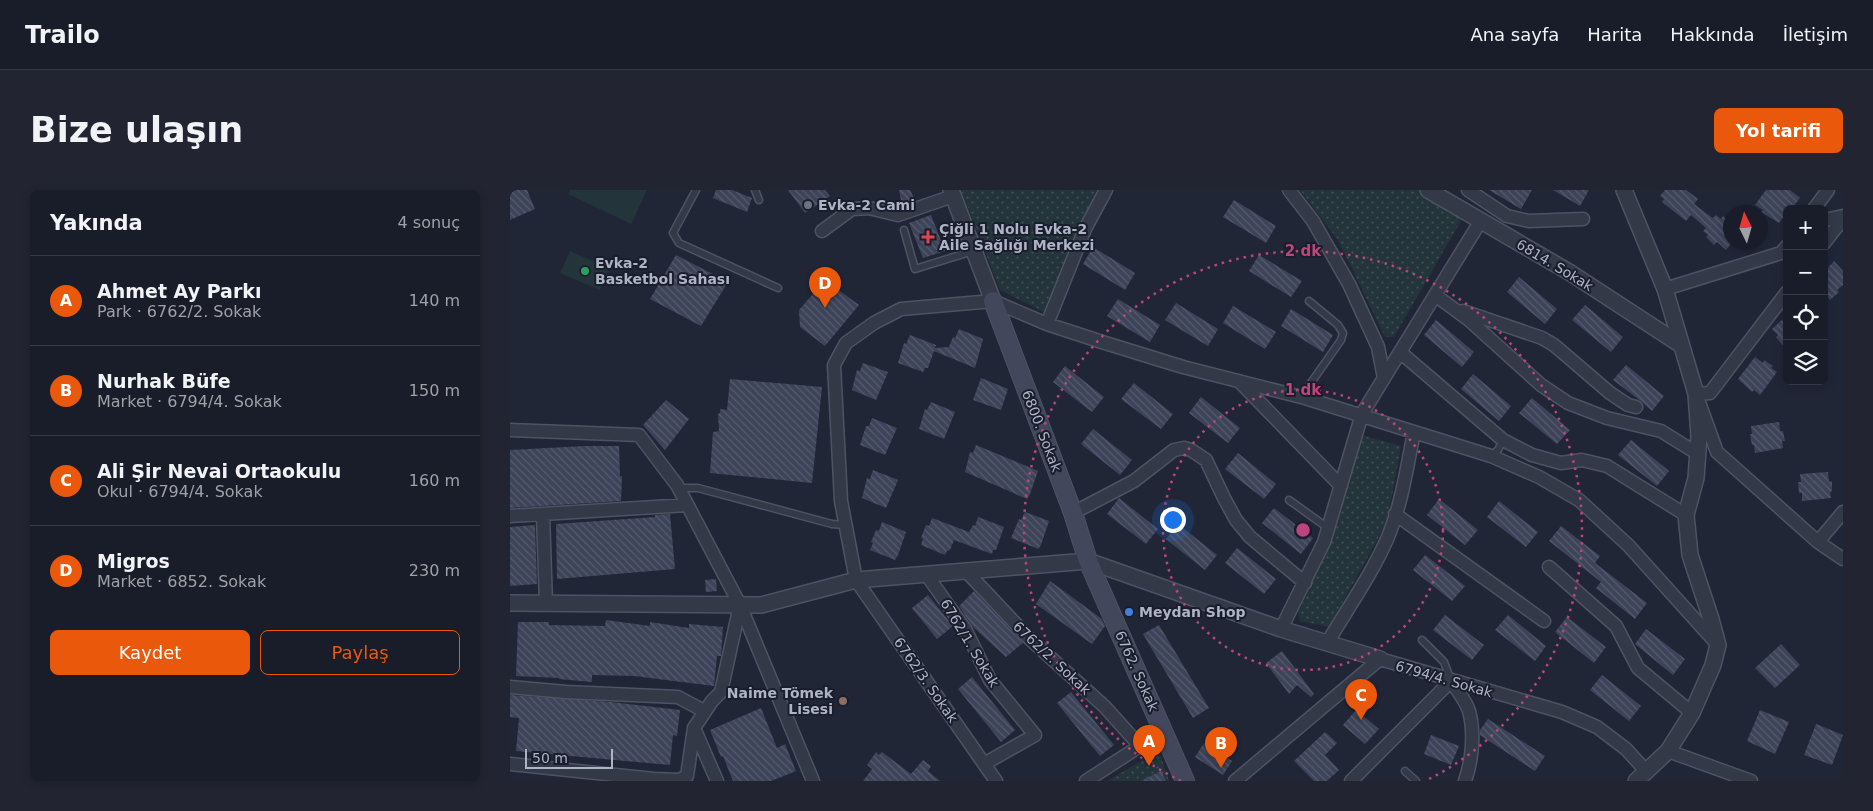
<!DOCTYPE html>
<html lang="tr">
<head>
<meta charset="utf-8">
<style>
  :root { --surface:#191c29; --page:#222531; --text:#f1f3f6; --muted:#9fa1a8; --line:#373a46; --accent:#ea580c }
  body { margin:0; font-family:"DejaVu Sans",sans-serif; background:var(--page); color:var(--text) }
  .controls { position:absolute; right:15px; top:15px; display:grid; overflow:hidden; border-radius:8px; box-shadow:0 2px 8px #0003 }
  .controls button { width:45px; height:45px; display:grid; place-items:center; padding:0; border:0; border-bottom:1px solid var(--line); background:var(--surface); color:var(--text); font:25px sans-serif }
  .compass { position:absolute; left:1213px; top:15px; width:45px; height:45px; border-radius:50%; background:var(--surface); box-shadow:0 2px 8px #0003; rotate:355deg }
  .scale { position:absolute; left:15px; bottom:12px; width:88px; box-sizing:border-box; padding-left:5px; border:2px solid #aeb3c5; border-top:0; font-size:14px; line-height:18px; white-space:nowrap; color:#aeb3c5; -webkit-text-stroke:4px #1a1e2c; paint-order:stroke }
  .you { position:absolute; left:662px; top:329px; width:18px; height:18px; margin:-12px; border:4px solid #fff; border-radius:50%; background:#1a73e8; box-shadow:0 0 0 8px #1a73e833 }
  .badge { display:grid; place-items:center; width:32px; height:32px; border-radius:50%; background:var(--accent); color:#fff; font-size:16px; font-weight:700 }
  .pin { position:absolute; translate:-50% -41px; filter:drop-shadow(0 1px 2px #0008) }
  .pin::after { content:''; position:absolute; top:26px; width:18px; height:15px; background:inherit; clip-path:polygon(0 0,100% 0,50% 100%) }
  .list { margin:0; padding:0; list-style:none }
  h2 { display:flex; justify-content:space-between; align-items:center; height:65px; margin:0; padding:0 20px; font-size:21px }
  h2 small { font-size:16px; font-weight:400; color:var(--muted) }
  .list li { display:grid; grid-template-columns:32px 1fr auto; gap:15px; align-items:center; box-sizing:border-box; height:90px; padding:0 20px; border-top:1px solid var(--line) }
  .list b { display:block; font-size:19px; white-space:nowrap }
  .list p { margin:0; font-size:16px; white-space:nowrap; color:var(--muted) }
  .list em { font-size:16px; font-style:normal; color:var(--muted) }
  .actions { display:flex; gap:10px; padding:15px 20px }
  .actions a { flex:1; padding:11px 0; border:1px solid var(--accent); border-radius:8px; text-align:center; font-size:18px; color:var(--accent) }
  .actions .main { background:var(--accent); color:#fff }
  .icon { flex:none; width:28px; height:28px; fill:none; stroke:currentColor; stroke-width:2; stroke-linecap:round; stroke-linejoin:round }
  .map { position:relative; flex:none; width:1333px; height:591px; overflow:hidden; border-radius:8px }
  header { display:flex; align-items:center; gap:30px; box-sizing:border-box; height:70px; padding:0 25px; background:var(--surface); border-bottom:1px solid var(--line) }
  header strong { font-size:24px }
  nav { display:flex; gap:28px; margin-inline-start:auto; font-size:18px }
  .intro { display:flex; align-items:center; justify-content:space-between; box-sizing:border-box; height:120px; padding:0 30px }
  h1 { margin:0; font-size:35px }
  .button { padding:12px 22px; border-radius:8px; background:var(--accent); color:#fff; font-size:18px; font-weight:700 }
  main { display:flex; gap:30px; padding:0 30px }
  aside { flex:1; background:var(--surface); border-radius:8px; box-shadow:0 2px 8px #0003 }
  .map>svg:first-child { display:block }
</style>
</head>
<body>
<header>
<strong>Trailo</strong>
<nav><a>Ana sayfa</a><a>Harita</a><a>Hakkında</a><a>İletişim</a></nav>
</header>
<div class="intro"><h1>Bize ulaşın</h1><a class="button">Yol tarifi</a></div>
<main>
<aside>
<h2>Yakında<small>4 sonuç</small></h2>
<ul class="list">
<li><span class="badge">A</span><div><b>Ahmet Ay Parkı</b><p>Park · 6762/2. Sokak</p></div><em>140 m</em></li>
<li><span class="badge">B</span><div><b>Nurhak Büfe</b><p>Market · 6794/4. Sokak</p></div><em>150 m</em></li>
<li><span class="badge">C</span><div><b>Ali Şir Nevai Ortaokulu</b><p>Okul · 6794/4. Sokak</p></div><em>160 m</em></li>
<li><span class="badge">D</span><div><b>Migros</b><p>Market · 6852. Sokak</p></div><em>230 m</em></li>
</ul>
<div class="actions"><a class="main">Kaydet</a><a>Paylaş</a></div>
</aside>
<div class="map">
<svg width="1333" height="591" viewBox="0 0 1333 591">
  <defs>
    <pattern id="park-dots" width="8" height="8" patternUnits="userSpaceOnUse" patternTransform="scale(1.25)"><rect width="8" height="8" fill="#23343a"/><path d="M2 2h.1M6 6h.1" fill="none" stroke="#404f55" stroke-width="1.8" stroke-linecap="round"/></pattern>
    <pattern id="building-back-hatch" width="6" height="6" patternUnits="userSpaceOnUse" patternTransform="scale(1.25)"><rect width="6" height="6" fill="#3d4358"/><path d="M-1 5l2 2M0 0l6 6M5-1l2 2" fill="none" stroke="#565c6e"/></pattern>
  </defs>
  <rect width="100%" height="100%" fill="#212637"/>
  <path fill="url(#park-dots)" d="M451,0h136l-53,122 -44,-22z
    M790,0h118l44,29 -68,118h-9l-47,-97z
    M851,245l40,11 -8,45 -7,31 -11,22 -46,83 -29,-6 -2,-8 32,-69z
    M649,561l10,30h-62z"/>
  <path fill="#23343a" d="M60,0h77l-16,34 -63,-30z
    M60,61l39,17 -9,22 -40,-17z"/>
  <path fill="url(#building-back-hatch)" d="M0,0h17l8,19 -25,11z
    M206,0h16l20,8 -5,14 -34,-14z
    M278,0h37l5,6 -25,17z
    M389,0h11l5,10 -13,5z
    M979,0h43l-11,19z
    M1043,0h36l-9,16z
    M1155,0h21l12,9 -4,5 16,12 3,2 3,-3 5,4 2,-3 7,6v23l-4,5 -9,-8 -3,3 -8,-8 2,-2 -5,-4 3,-3 -15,-13 -5,6 -24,-19 2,-3 -4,-3z
    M1256,0h24l10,8 -7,9 -6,2v3l-8,11 -18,-11 2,-2 -8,-5z
    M724,10l42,26 -10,17 -43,-26z
    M421,25l14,36 -22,7 -14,-35z
    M583,57l42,26 -10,17 -42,-26z
    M166,65l52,27 -27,44 -51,-27z
    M749,65l43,26 -11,16 -42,-26z
    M1324,71l9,10v14l-6,5 2,2 -9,8 -6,-7v-21z
    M1009,87l38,32 -12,15 -38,-32z
    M315,90l34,25 -34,41 -25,-19 -1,-17z
    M608,109l42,26 -10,17 -43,-26z
    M666,113l42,26 -10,17 -43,-26z
    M1075,115l38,32 -12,15 -39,-32z
    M723,116l43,26 -11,17 -42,-26z
    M781,119l42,26 -10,17 -42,-26z
    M926,130l38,32 -12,15 -38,-32z
    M1272,130l5,6v24l-11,-13 2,-2 -6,-6z
    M449,139l24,10 -8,29 -41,-17 -6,17h-3l-2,4 -25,-9 6,-20 2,1 4,-9 26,10 -1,3 14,-1 4,-10 2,1z
    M1245,167l8,6 1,-3 9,6 -2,2 6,4 -17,23 -6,-5 -2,2 -14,-13z
    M353,173l25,9 -12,28 -24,-10 5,-20 3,1z
    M1116,175l38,31 -12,15 -11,-10 -28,-21z
    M555,176l39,31 -12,15 -39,-30z
    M963,184l38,32 -12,15 -38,-32z
    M471,188l27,11 -7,21 -28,-10z
    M220,189l92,8 -10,96 -102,-10 3,-41 6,-1 -1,-17 2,-1v-4l7,1z
    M624,193l39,31 -12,15 -40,-30z
    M691,207l39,31 -12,15 -39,-30z
    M1022,208l38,32 -13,14 -38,-31z
    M156,210l23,19 -24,31 -22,-25z
    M421,212l24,10 -11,27 -25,-10 6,-20 2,1z
    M362,228l25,10 -12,27 -25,-10 6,-19h3z
    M1269,232l1,9h3l2,10h-3l1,7 -28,5 -1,-8h-2l-2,-11h2l-1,-8z
    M583,239l39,31 -12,15 -39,-31z
    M1121,250l38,31 -12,15 -39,-31z
    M466,255l62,26 -8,23 -3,5 -62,-27 5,-20 3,1z
    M75,256h34l1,30h2l-1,25 -111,7v-58z
    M728,263l38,31 -12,15 -39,-30z
    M363,280l25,10 -12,28 -24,-10 5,-20 3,1z
    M1318,282l1,10 3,-1v10l-2,1 1,6 -29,3v-8h-3l-1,-11h3l-1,-8z
    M609,308l39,31 -12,15 -39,-30z
    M929,309l39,31 -13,15 -38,-30z
    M989,311l39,31 -12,15 -39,-30z
    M764,318l39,30 -12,16 -39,-31z
    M515,322l24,9 -8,24 -3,4 -27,-11 8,-19 2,1z
    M160,324l5,55 -118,10 -1,-55 99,-7v-2z
    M468,327l26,10 -8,23h-3l-1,4 -38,-14 -4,10 -3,1 -2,4 -24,-10 2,-7h-2l5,-13 3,1 3,-8 37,14 4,-7 2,1z
    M372,332l24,10 -8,23 -3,5 -25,-10 3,-7 -2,-1 5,-12 3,1z
    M668,334l39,31 -12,15 -39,-31z
    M25,335l2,59 -27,2v-59z
    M1051,336l39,30 -5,7 52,40 -12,16 -39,-31 5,-6 -52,-41z
    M727,358l39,31 -12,15 -39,-31z
    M915,365l40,31 -13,15 -39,-31z
    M206,389l1,12 -11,1 -1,-12z
    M540,391l52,38 3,7 -13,18 -56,-40z
    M464,401l49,52 -17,14 -34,-31 -13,-20z
    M418,405l25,31 -16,13 -25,-31z
    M935,425l39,30 -12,15 -39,-30z
    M998,425l38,31 -11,15 -40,-31z
    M1057,427l39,30 -12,16 -39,-31z
    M96,430l44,6v-4l39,6v-4l34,3 -2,29h-4l-3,30 -80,-10 -42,-1v7l-33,-3v-1l-43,-2 2,-54h31v3l56,1z
    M649,435l50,83 -16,10 -50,-84z
    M1136,439l39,30 -12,16 -38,-31z
    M1271,454l19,21 -25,23 -20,-20z
    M772,461l32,43 -3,3 -14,-12 -8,9 -23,-31z
    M1092,485l39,31 -12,15 -39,-31z
    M462,487l43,53 -14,12 -43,-53z
    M561,502l43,53 -14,11 -43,-53z
    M0,505l101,7 69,8 -3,26 -4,-1 -3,30 -154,-14 3,-33 -9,-1z
    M251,518l16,40 8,-4 11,27 -25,10h-38l-10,-25 -2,1 -11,-27z
    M846,520l23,19 -14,15 -22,-19z
    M1250,520l29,12 -14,32 -28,-13z
    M978,529l57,37 -10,15 -55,-36v-5z
    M1306,534l27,11 -11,30 -28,-10z
    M815,542l12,11 -12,12 14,15 -12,11h-13l-20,-20z
    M921,545l28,11 -8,19 -27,-11z
    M694,553l28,18 -9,14 -28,-18z
    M366,562l3,3 3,-3 29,22 12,-14 8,6 -3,5 12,10h-77l9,-12 -5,-4z
    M651,581l5,10h-25z"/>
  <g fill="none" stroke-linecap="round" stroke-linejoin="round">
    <defs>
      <path id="service" d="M186,0l-23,43 6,10 99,45
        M245,0l4,10
        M394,40l11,39 58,-18
        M795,208l3,-11 33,-47 2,-7 -5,-8 -29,-24
        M981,266l7,-6 5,-10
        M169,298h19l134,36 13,1
        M779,310l39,28
        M912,450l22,22 6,16
        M895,581l11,10"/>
      <path id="minor" d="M958,0l39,26 22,5 54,-2
        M1304,19l14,-19
        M1314,30l19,-4
        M312,41l30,-22 17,-1 29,7 55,-19
        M1314,53l19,-24
        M1155,99l116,-36 6,-7
        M1277,102l-77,101 -14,1 21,58 101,90 25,17
        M925,105l34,25 72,65 27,18 39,15 54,13 37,23
        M953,121l79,27 12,7 56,48 18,12 8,2
        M537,134l38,-95 21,-39
        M890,162l103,88 29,15 29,8 21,-3 25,6 79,49
        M874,188l96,-156
        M729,191l102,105
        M0,240l129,5 38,50 63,120 73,176
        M563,323l61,-32 40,-31 10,-2 7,2 15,10 18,38 12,22 14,17 55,46
        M885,324l149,107
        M33,325l3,88
        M0,326l177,-11
        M1308,352l25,-30
        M1039,377l67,59 22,42 54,45
        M455,380l65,69 75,68 35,39
        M416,384l39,55 25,51 45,55 -51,29
        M771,439l43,-87 38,-128 22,-36 -6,-31 -29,-63 -36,-63 -24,-31
        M817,453c21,-35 45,-69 61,-106 14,-34 19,-70 26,-105
        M0,497l56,5 112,5 26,14
        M184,538l23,53
        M1158,561l83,30
        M0,574l144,15 25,1 8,-4 7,-48 18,-27 9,-9 19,-87
        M486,591l-140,-201 -15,-79 -7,-136 12,-22 28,-20 27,-14 92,-8 54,23 55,18 81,25 122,31 186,58 48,21 40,23 49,45 90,100
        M576,591l54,-35 27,-6
        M725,591l145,-122 182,53 35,15 29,22 20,22
        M841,591l100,-100c6,9 15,20 18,30 6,22 3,50 -4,70"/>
      <path id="tertiary" d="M441,0l42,111
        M918,0l141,82 112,73
        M1114,0l41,99 31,105 3,42 -3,42 -10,37 4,40 21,64 7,26 -5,20 -21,48 -24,38 -32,30
        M0,413l251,2 95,-25 232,-19 193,68 99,30"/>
      <path id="secondary" d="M483,111l80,212 15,48 97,220"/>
    </defs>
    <use href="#service" stroke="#4e5363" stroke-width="9"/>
    <use href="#minor" stroke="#4e5363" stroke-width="15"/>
    <use href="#tertiary" stroke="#4e5363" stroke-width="18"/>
    <use href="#secondary" stroke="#4e5363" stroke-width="20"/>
    <use href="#service" stroke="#343948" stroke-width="6"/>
    <use href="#minor" stroke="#343948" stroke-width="12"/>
    <use href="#tertiary" stroke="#343948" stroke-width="15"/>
    <use href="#secondary" stroke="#42475b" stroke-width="18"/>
  </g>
  <g fill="none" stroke="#bc467b" stroke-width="2.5" stroke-dasharray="2.5 5">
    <circle cx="793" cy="340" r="140"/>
    <path d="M671 591A279 279 0 1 1 915 591"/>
  </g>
  <circle fill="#6b7280" stroke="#1a1e2c" stroke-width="2" cx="298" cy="15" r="5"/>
  <path fill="#e0444e" stroke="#1a1e2c" stroke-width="2" d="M415.5 39.5h5v5h5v5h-5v5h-5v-5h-5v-5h5z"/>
  <circle fill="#2e9e5b" stroke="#1a1e2c" stroke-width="2" cx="75" cy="81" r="5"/>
  <circle fill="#3f7fe0" stroke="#1a1e2c" stroke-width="2" cx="619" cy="422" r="5"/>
  <circle fill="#8d6e63" stroke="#1a1e2c" stroke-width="2" cx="333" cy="511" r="5"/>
  <g text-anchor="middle" stroke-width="4" stroke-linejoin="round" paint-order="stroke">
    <g font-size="14" font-weight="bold" fill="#aeb3c5" stroke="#1a1e2c" text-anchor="start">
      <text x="308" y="20">Evka-2 Cami</text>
      <text x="429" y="44">Çiğli 1 Nolu Evka-2<tspan x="429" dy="16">Aile Sağlığı Merkezi</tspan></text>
      <text x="85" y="78">Evka-2<tspan x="85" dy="16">Basketbol Sahası</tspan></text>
      <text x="629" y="427">Meydan Shop</text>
      <text x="323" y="508" text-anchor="end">Naime Tömek<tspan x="323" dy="16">Lisesi</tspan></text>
    </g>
    <g font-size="14" fill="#aeb3c5" stroke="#1a1e2c">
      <text transform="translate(1045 75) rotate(31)" y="5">6814. Sokak</text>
      <text transform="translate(532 241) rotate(69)" y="5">6800. Sokak</text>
      <text transform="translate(460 453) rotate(59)" y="5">6762/1. Sokak</text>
      <text transform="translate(542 468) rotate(43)" y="5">6762/2. Sokak</text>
      <text transform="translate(627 481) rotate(66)" y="5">6762. Sokak</text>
      <text transform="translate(934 489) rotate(16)" y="5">6794/4. Sokak</text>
      <text transform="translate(416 490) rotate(55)" y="5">6762/3. Sokak</text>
    </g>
  </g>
  <circle cx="793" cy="340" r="8" fill="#bc467b" stroke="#1a1e2c" stroke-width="2.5"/>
  <g font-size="15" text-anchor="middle" font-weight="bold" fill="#bc467b" stroke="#1a1e2c" stroke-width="4" stroke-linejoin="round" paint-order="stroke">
    <text x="793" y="66">2 dk</text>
    <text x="793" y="205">1 dk</text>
  </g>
</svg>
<div class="controls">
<button>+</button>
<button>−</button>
<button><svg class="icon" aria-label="locate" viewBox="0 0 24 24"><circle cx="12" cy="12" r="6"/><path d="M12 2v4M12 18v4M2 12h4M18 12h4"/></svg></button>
<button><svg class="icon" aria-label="layers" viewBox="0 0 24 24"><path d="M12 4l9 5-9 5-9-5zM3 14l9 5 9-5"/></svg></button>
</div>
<svg class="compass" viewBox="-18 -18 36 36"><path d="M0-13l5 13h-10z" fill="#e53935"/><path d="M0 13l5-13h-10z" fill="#9fa1a8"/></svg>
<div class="scale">50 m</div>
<div class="you"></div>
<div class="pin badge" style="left:639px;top:576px">A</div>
<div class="pin badge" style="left:711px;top:578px">B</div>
<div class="pin badge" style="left:851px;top:530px">C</div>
<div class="pin badge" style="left:315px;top:118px">D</div>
</div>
</main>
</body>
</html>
